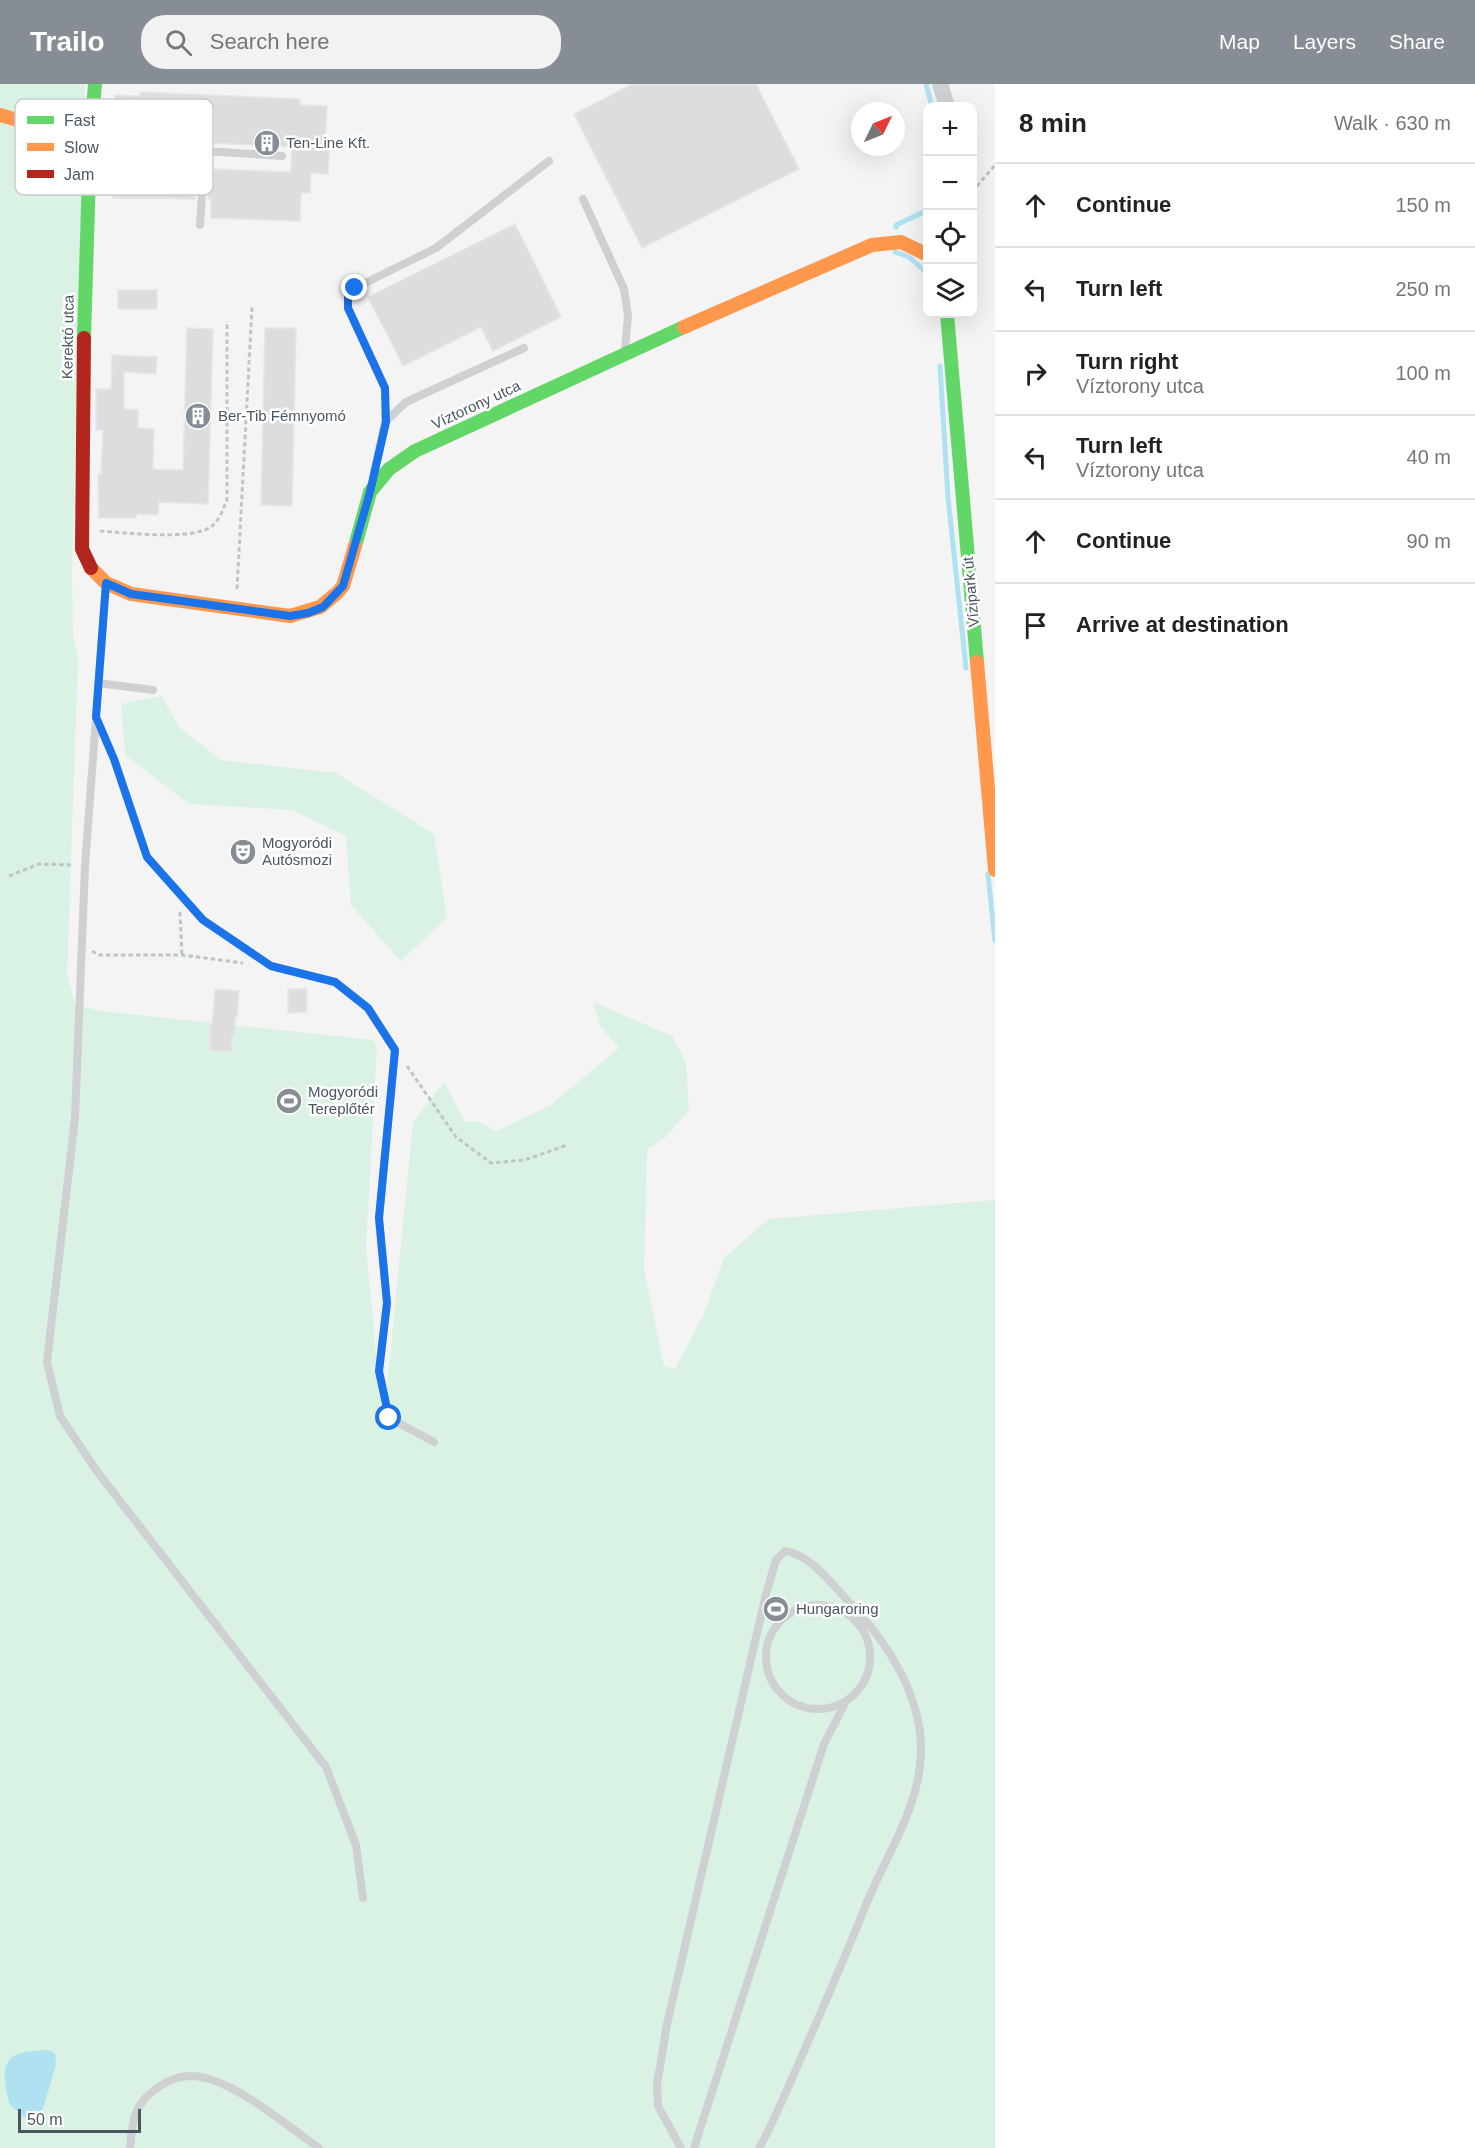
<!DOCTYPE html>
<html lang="en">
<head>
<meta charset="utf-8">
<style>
  :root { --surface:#fff; --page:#f2f2f2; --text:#222; --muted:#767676; --line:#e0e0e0; --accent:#868d94 }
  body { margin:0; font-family:Arial,sans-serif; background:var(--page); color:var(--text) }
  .controls { position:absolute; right:18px; top:18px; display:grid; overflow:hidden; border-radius:12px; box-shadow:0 6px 24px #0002 }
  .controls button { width:54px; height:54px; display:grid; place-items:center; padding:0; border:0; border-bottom:2px solid var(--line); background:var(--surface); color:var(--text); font:30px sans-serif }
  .compass { position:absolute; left:851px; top:18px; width:54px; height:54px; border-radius:50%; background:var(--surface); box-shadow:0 6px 24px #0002; rotate:47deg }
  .scale { position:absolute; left:18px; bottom:15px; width:123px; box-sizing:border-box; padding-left:6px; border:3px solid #4a5661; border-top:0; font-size:16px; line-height:21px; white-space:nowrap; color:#4a5661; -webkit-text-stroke:4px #fff; paint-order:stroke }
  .stop { position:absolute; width:18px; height:18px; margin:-14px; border:4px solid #1a73e8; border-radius:50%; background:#fff }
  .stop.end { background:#1a73e8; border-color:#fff; box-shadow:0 2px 6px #0008 }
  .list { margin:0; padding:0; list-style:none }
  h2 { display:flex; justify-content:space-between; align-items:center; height:78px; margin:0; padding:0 24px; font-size:26px }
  h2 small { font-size:20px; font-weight:400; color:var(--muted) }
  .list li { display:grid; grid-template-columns:39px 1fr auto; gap:18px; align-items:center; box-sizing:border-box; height:84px; padding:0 24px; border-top:2px solid var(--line) }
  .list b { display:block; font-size:22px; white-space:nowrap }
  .list p { margin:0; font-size:20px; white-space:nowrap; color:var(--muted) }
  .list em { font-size:20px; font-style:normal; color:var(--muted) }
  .icon { flex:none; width:33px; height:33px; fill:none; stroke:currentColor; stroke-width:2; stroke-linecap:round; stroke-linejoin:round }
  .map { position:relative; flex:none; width:995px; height:2064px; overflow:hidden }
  header { display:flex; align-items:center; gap:36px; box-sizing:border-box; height:84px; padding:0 30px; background:var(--accent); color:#fff }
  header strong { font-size:28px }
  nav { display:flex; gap:33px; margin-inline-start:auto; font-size:21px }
  .search { width:420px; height:54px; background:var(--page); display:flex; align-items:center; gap:15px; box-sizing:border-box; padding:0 21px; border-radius:24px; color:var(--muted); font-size:22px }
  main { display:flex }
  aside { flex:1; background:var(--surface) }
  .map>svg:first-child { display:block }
</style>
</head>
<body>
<header>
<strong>Trailo</strong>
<div class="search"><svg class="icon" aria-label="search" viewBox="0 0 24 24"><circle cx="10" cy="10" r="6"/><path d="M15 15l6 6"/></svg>Search here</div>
<nav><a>Map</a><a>Layers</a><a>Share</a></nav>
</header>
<main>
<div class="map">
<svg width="995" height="2064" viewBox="0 0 995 2064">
  <rect width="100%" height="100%" fill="#f4f4f4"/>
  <path fill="#d9f2e3" d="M0,0h85l-13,487 1,63 5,25 -11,314 8,31 25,7 273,29 4,7 -11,200 17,181 30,-305 31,-41 21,40 11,-1 20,10 58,-27v-2l65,-54 -19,-22 -7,-24 79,34 14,27 3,47 -24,28 -18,11 -3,121 20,96 11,3 28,-53 21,-58 45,-39 226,-19v948h-995z
    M161,612l19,32 41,32 115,13 98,61 13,84 -46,43 -50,-56 -5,-69 -53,-26 -104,-6 -64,-49 -4,-51z"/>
  <path fill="#aee2f0" d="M44,1966l7,1 4,3 1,10 -13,45 -3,3h-6l-6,8 -18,-15c-4,-13 -10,-36 1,-47 7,-7 24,-7 33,-8z"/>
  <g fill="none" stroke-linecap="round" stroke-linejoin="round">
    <path stroke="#aee2f0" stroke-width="5" d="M926,0l6,22
      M896,143v-2l32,-15
      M895,168l14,5 19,17
      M940,282l8,131 18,171
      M988,790l7,67"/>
  </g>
  <path fill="#ddddde" stroke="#e5e6e7" stroke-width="1.5" d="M633,0h123l43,85 -157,79 -68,-134z
    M140,8l160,7v6l27,1 -2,39h5l-2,29 -17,-1 -1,20h-9l-1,28 -89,-3v-19h-3l2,-27h4v-3l77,3 1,-25 -137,-7v6l-41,1 -1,-1 2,-51 25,1z
    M154,75l-1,12h44l-2,28 -82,-1 1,-38z
    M515,140l46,93 -68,34 -12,-24 -78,39 -35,-69z
    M118,206h39v19h-39z
    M187,244l26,1 -5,175 -49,-2 -1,13 -22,-1v4h-37l-1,-44h3l2,-44h-7v-41h15l1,-34 45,2 -1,17 -32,-2v37l14,1v18l16,1 -1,40 30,1z
    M265,244h31l-4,178 -31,-1z
    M215,905l24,2 -2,26h-2v17l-3,1v16h-22v-26h2z
    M288,905h19v23l-19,1z"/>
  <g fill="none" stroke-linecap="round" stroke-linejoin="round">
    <path stroke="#bcc7c4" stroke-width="3" stroke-dasharray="4.5 3" stroke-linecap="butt" d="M972,108l23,-27
      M100,447c27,2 80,8 105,-1 13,-5 17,-18 22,-30v-179
      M237,505l15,-282
      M9,792l30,-12 35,1
      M180,828l2,43
      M92,867l7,4h83l61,8
      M407,982l49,71 35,26 34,-3 42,-15"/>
    <path stroke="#ced0d2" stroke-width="8" d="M90,69l19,1 96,-3 77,5
      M583,115l41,90 4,27 -3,33
      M200,141l5,-74
      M385,338l21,-20 118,-54
      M373,393l12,-55v-34l-37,-80v-14l7,-6 81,-40 113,-87
      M106,499l-21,283 -10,252 -28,244 13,54 36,54 230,297 30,78 7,53
      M98,599l55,7
      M96,634l18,41 33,98 56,63 68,46 64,16 32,26 28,42 -16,168 8,85 -8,68 10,47 45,24
      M766 1573a52 52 0 1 1 104 0a52 52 0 1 1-104 0Z
      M130,2064c2,-27 4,-44 27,-60 11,-8 21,-12 34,-12 39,0 96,50 128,72
      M681,2064l-23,-42 -1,-21 10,-61 99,-430 10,-34 9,-9c26,3 51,38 69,57 35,36 67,89 67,141 0,56 -33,103 -54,153 -23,58 -48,115 -73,172 -11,24 -21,50 -35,74
      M694,2064l130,-404 21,-41"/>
    <path stroke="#ced0d2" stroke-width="16" d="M940,0l7,22"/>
    <path stroke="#63d668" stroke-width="14" d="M947,230l30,348
      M84,254l6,-197 5,-57
      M355,462l15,-54 19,-23 26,-18 269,-124"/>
    <path stroke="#ff974d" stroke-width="14" d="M0,31l90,26
      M684,243l188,-82 29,-3 27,13
      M91,484l15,15 25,11 159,22 30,-9 17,-14 6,-7 12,-40
      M977,578l18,208"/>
    <path stroke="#b3261e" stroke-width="14" d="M84,254l-2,211 9,19"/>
  </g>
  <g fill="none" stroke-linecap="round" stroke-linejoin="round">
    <path stroke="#1a73e8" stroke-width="8" d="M355,204l-7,6v14l37,80 1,34 -16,70 -27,94 -20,21 -15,6 -18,3 -159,-22 -25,-11 -10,134 18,42 33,98 56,63 68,46 64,16 33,26 27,42 -16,168 8,85 -8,68 10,47"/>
  </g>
  <defs>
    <symbol id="building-disc" viewBox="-11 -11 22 22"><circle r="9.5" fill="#868d94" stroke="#fff"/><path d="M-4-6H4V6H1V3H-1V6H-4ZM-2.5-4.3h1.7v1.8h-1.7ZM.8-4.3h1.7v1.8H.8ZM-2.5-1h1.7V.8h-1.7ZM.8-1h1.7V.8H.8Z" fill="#fff"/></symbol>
    <symbol id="theatre-disc" viewBox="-11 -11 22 22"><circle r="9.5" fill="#868d94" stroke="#fff"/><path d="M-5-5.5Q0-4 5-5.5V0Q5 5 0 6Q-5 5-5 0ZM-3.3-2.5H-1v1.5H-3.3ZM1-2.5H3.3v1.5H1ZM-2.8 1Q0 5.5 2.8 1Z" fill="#fff"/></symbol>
    <symbol id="stadium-disc" viewBox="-11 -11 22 22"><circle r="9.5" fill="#868d94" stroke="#fff"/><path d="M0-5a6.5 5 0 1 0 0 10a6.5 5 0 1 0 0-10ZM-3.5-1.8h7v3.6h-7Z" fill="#fff"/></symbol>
  </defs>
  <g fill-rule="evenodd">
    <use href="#building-disc" x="252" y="44" width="30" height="30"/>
    <use href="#building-disc" x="183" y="317" width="30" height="30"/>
    <use href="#theatre-disc" x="228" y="753" width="30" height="30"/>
    <use href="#stadium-disc" x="274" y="1002" width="30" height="30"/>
    <use href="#stadium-disc" x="761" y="1510" width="30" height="30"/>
  </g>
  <g text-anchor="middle" stroke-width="5" stroke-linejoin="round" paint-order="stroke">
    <g font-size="15" fill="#4a5661" stroke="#fff" text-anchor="start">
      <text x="286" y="64">Ten-Line Kft.</text>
      <text x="218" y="337">Ber-Tib Fémnyomó</text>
      <text x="262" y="764">Mogyoródi<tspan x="262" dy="17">Autósmozi</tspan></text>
      <text x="308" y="1013">Mogyoródi<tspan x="308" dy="17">Tereplőtér</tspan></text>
      <text x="796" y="1530">Hungaroring</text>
    </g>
    <g font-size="15" fill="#4a5661" stroke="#fff">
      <text transform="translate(68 253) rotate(-89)" y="5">Kerektó utca</text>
      <text transform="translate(476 321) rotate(-25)" y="5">Víztorony utca</text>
      <text transform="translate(971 508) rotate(-95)" y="5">Vízipark út</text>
    </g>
  </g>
  <rect x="15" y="15" width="198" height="96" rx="9" fill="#fff" stroke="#c9ccd0" stroke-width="1.5"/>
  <rect x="27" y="32" width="27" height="8" fill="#63d668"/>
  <rect x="27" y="59" width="27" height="8" fill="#ff974d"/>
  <rect x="27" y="86" width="27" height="8" fill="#b3261e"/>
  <g font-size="16" fill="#4a5661">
    <text x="64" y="42">Fast</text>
    <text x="64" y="69">Slow</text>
    <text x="64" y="96">Jam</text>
  </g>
</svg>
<div class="controls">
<button>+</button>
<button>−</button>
<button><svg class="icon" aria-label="locate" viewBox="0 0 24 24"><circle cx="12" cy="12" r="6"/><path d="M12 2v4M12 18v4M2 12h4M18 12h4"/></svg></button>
<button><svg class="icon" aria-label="layers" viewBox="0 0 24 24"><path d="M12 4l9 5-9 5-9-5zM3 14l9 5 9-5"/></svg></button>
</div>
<svg class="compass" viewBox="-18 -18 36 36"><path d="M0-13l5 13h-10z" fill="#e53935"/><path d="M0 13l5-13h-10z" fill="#767676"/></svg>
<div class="scale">50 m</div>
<div class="stop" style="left:389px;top:1334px"></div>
<div class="stop end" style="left:355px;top:204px"></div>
</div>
<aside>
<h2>8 min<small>Walk · 630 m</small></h2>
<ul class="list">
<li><svg class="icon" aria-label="ahead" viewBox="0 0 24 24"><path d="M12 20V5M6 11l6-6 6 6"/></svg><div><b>Continue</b></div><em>150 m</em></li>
<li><svg class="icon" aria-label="left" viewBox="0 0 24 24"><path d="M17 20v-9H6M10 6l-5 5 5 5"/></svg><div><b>Turn left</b></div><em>250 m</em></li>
<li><svg class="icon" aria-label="right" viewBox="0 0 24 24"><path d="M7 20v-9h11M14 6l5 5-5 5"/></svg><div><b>Turn right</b><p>Víztorony utca</p></div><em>100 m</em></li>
<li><svg class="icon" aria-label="left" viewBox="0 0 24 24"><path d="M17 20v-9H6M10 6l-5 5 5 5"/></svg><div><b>Turn left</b><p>Víztorony utca</p></div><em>40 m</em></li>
<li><svg class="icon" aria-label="ahead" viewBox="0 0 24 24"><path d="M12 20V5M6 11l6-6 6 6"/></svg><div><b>Continue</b></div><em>90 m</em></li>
<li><svg class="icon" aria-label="arrive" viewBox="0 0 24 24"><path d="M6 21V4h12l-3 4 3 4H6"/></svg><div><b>Arrive at destination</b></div></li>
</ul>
</aside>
</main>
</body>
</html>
